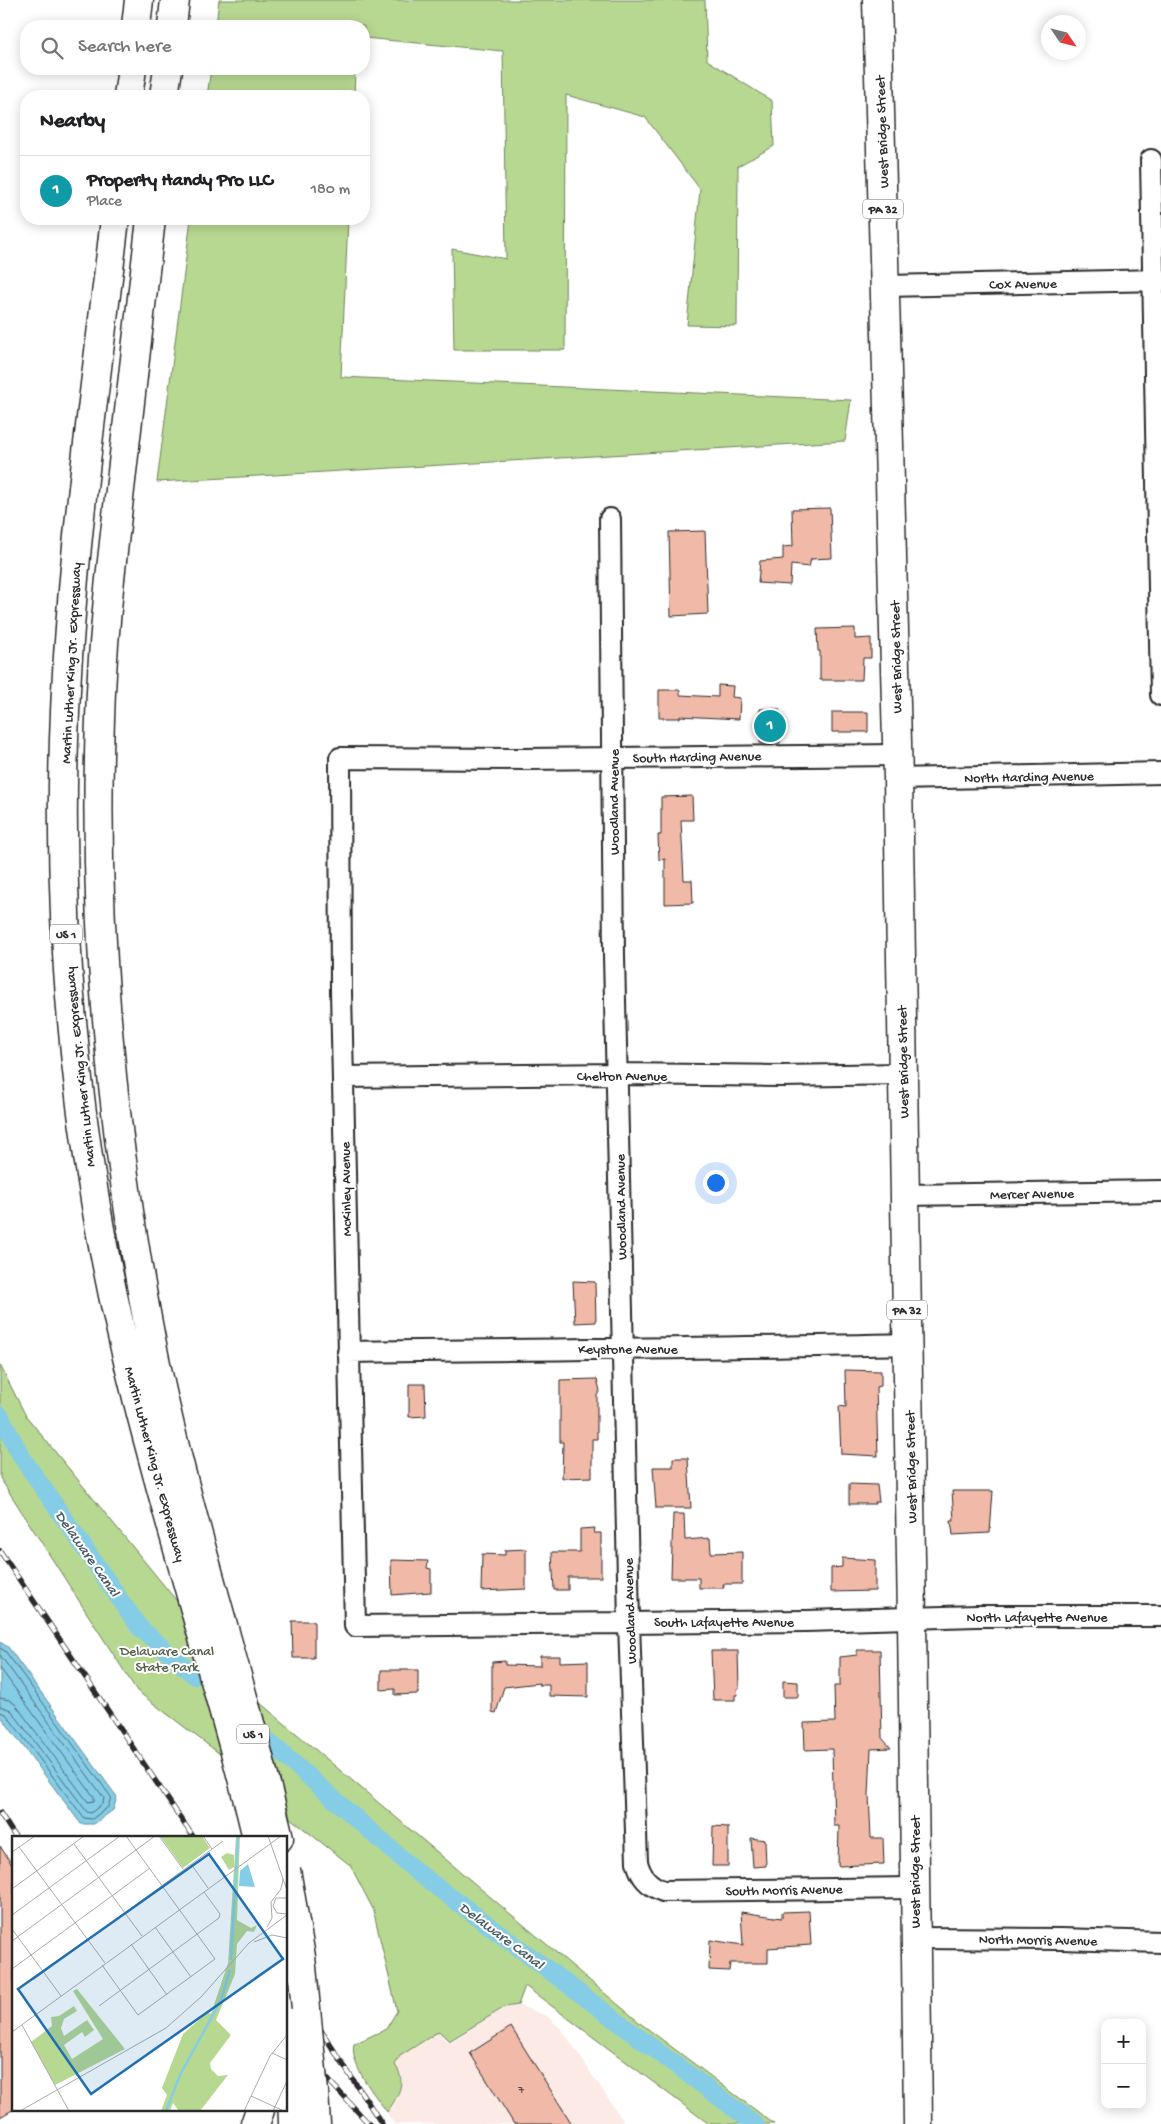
<!DOCTYPE html>
<html lang="en">
<head>
<meta charset="utf-8">
<style>
  :root { --surface:#fff; --page:#f6f6f6; --text:#202124; --muted:#757577; --line:#e0e0e0; --accent:#0b8043 }
  body { margin:0; font-family:"Gochi Hand",sans-serif; background:var(--page); color:var(--text) }
  .controls { position:absolute; right:15px; bottom:15px; display:grid; overflow:hidden; border-radius:10px; box-shadow:0 2px 12px #0003 }
  .controls button { width:45px; height:45px; display:grid; place-items:center; padding:0; border:0; border-bottom:1px solid var(--line); background:var(--surface); color:var(--text); font:25px sans-serif }
  .compass { position:absolute; left:1041px; top:15px; width:45px; height:45px; border-radius:50%; background:var(--surface); box-shadow:0 2px 12px #0003; rotate:125deg }
  .you { position:absolute; left:715px; top:1182px; width:18px; height:18px; margin:-12px; border:4px solid #fff; border-radius:50%; background:#1a73e8; box-shadow:0 0 0 8px #1a73e833 }
  .badge { display:grid; place-items:center; width:32px; height:32px; border-radius:50%; background:var(--accent); color:#fff; font-size:16px; font-weight:700 }
  .pin { position:absolute; translate:-50% -50%; border:2px solid #fff; box-shadow:0 1px 5px #0006 }
  .list { margin:0; padding:0; list-style:none }
  h2 { display:flex; justify-content:space-between; align-items:center; height:65px; margin:0; padding:0 20px; font-size:21px }
  h2 small { font-size:16px; font-weight:400; color:var(--muted) }
  .list li { display:grid; grid-template-columns:32px 1fr auto; gap:15px; align-items:center; box-sizing:border-box; height:70px; padding:0 20px; border-top:1px solid var(--line) }
  .list b { display:block; font-size:19px; white-space:nowrap }
  .list p { margin:0; font-size:16px; white-space:nowrap; color:var(--muted) }
  .list em { font-size:16px; font-style:normal; color:var(--muted) }
  .icon { flex:none; width:28px; height:28px; fill:none; stroke:currentColor; stroke-width:2; stroke-linecap:round; stroke-linejoin:round }
  .map { position:relative; flex:none; width:1161px; height:2124px; overflow:hidden }
  .search { position:absolute; background:var(--surface); box-shadow:0 2px 12px #0003; left:20px; top:20px; width:350px; height:55px; display:flex; align-items:center; gap:12px; box-sizing:border-box; padding:0 18px; border-radius:20px; color:var(--muted); font-size:19px }
  .panel { position:absolute; background:var(--surface); box-shadow:0 2px 12px #0003; left:20px; top:90px; width:350px; height:135px; border-radius:20px }
  .map>svg:first-child { display:block }
</style>
</head>
<body>
<div class="map">
<svg width="1161" height="2124" viewBox="0 0 1161 2124">
  <rect width="100%" height="100%" fill="#fff"/>
  <filter id="ink" filterUnits="userSpaceOnUse"><feTurbulence type="fractalNoise" baseFrequency=".02" numOctaves="2"/><feDisplacementMap in="SourceGraphic" scale="10" xChannelSelector="R" yChannelSelector="G"/><feConvolveMatrix kernelMatrix="1 2 1 2 8 2 1 2 1" color-interpolation-filters="sRGB"/></filter>
  <g filter="url(#ink)">
    <path fill="#fbeae5" d="M518,2005l29,11 16,15 62,93h-231l-7,-11 11,-15 4,-14v-8l-6,-11 5,-9 38,-25 8,11h3l55,-34z"/>
    <path fill="#b7d891" stroke="#71825e" d="M219,0h486l2,60 65,41 2,45 -36,20 -1,160 -50,-1 13,-136 -55,-72 -79,-22 -1,255h-111l-2,-101 54,10 -3,-208 -139,-13v-12h-148z
      M211,69h144l-1,27h-147z
      M191,219h157l-7,158 510,23 -6,41 -688,41z
      M0,1365l26,51 233,286 381,321 134,101h-65l-184,-138 -7,19 -13,2 -56,34 -10,-10 -39,25 -5,9c13,17 2,33 -8,47 -12,-17 -38,-47 -33,-68l32,-15 11,-18 -24,-102 -23,-44 -60,-47 -3,-13 -150,-114 -137,-213z"/>
    <path fill="#85cce6" stroke="#618c9b" d="M0,1642l8,5 109,150 -4,13 -19,14h-13l-81,-109z"/>
    <g fill="none" stroke-linecap="round" stroke-linejoin="round">
      <path stroke="#4f6b76" stroke-width="1" d="M0,1648l5,3 15,20 91,126 -3,10 -16,12 -8,-1 -78,-104 -6,-2
        M0,1655l104,143 -1,5 -12,10 -4,-1 -76,-102 -11,-4
        M0,1668l94,129v4l-6,1 -73,-98 -6,-4 -9,-2"/>
      <path stroke="#85cce6" stroke-width="18" d="M0,1415l21,41 118,171 56,49
        M260,1734l157,138 338,252"/>
    </g>
    <path fill="#f1b9a7" stroke="#2b2b2b" d="M830,508l2,50 -21,1 -2,8 -18,-2 -1,20 -32,-2 2,-22 23,-2v-12l10,-1 -1,-37z
      M705,531l3,83 -37,2 -2,-84z
      M855,628v11l16,-1v20h-8l-1,22h-42v-29h-2l-1,-22z
      M718,685l15,1 -1,11 8,1 -1,21 -59,-3v2h-21v-28h21v5l38,2z
      M760,709h19l1,34h-20z
      M832,712h36v20h-36z
      M692,796l1,24h-12l3,60h8l1,23 -28,1v-45l-6,1 -1,-25h3v-38z
      M573,1281l22,1 1,40 -21,1z
      M845,1370l36,1v15l-5,1 2,69 -37,-2 -2,-48 7,1z
      M597,1379l3,12 -3,4v44h-5v38l-30,1 1,-36h-3v-62z
      M409,1384h16l1,32 -17,1z
      M673,1458h15l3,50h-35l-3,-41h20z
      M849,1484l28,1 2,17h-4v2h-26z
      M952,1491h41l-3,42 -37,2 -2,-14h3z
      M673,1514h11l1,26 25,-2 1,15 31,-1v32h-19l1,4h-25v-10h-28z
      M595,1528l-1,5h7v44h-33v13h-14l-2,-38h28v-23z
      M526,1549v40l-45,2 1,-37 23,1v-5z
      M842,1558l33,2v31l-44,1v-24l11,-1z
      M391,1560l37,1 -1,7 4,1v23l-39,3z
      M292,1621h22v37h-21z
      M857,1650h23l2,88 9,10 -20,1 -2,46 2,43h12l1,26 -46,2 1,-40h-5l-2,-77 -27,1 -1,-27 31,-1 -1,-36h6v-29l17,-2z
      M711,1651h27l1,37 -2,1 1,6h-3v5h-22z
      M540,1656h20v6l28,-1v36l-39,-1v-11h-10v-2l-35,4 -8,26 -4,-1v-50l13,-1v4l35,1z
      M381,1670h37v24l-23,1v-6l-14,1z
      M783,1681l15,1v15h-15z
      M713,1826l15,1v39h-16z
      M751,1838l14,2 1,26 -13,1z
      M0,1846l14,22v241l-14,8z
      M809,1911l2,34 -43,3v15h-38l-1,8 -20,-1 1,-30 33,5 -2,-33 41,6v-6z
      M511,2027l61,97h-58l-44,-71z"/>
    <g fill="none" stroke-linecap="round" stroke-linejoin="round">
      <defs>
        <path id="street" d="M1151,160l10,535
          M886,286l275,-6
          M610,519l4,437 15,666 8,240c4,15 11,23 26,29l251,-3
          M897,755l-372,4 -185,-1 1,233 14,635 451,-5 171,-5h184
          M898,779l263,-6
          M343,1077l274,-3 164,2 121,-2
          M904,1195l257,-4
          M348,1352c186,-3 373,-3 559,-8
          M915,1938l146,1 100,3"/>
        <path id="primary" d="M877,0l21,779 14,839 6,506"/>
        <path id="highway" d="M136,26l3,-26
          M172,26l3,-26
          M128,96l4,-27
          M164,96l4,-27
          M115,219c-19,164 -43,328 -50,493 -7,165 3,331 31,494 26,157 73,310 116,464 16,56 32,111 45,168
          M151,219c-10,87 -20,175 -30,262 -9,79 -19,159 -21,238 -7,201 10,402 47,599 32,176 92,346 132,520
          M314,2092l2,32
          M292,2093l1,31
          M255,2124l5,-14"/>
      </defs>
      <use href="#street" stroke="#2b2b2b" stroke-width="24"/>
      <use href="#primary" stroke="#2b2b2b" stroke-width="31"/>
      <use href="#highway" stroke="#2b2b2b" stroke-width="31"/>
      <use href="#street" stroke="#fff" stroke-width="20"/>
      <use href="#primary" stroke="#fff" stroke-width="28"/>
      <use href="#highway" stroke="#fff" stroke-width="28"/>
      <defs>
        <path id="rail" d="M0,1551l194,287
          M0,1813l16,25
          M286,1977l96,147
          M286,2034l83,90"/>
      </defs>
      <use href="#rail" stroke="#2b2b2b" stroke-width="5.5"/>
      <use href="#rail" stroke="#fff" stroke-width="4" stroke-dasharray="11" stroke-linecap="butt"/>
      <defs>
        <path id="highway-bridge" d="M286,1870l15,87 13,135
          M286,2022l6,71"/>
      </defs>
      <use href="#highway-bridge" stroke="#2b2b2b" stroke-width="31" stroke-linecap="butt"/>
      <use href="#highway-bridge" stroke="#fff" stroke-width="28"/>
    </g>
  </g>
  <g text-anchor="middle" stroke-width="4" stroke-linejoin="round" paint-order="stroke">
    <g font-size="11" fill="#5c4e4a">
      <text x="521" y="2093">7</text>
    </g>
    <g fill="#fff" stroke="#6b6b6b" stroke-width="1">
      <rect x="863" y="199.5" width="40" height="19" rx="4"/>
      <rect x="50" y="924.5" width="32" height="19" rx="4"/>
      <rect x="887" y="1300.5" width="40" height="19" rx="4"/>
      <rect x="237" y="1724.5" width="32" height="19" rx="4"/>
    </g>
    <g font-size="12" font-weight="bold" fill="#2b2b2b">
      <text x="883" y="213">PA 32</text>
      <text x="66" y="938">US 1</text>
      <text x="907" y="1314">PA 32</text>
      <text x="253" y="1738">US 1</text>
    </g>
    <g font-size="14" fill="#2b2b2b" stroke="#fff">
      <text transform="translate(881 132) rotate(-92)" y="5">West Bridge Street</text>
      <text transform="translate(1023 283) rotate(-1)" y="5">Cox Avenue</text>
      <text transform="translate(895 657) rotate(-91)" y="5">West Bridge Street</text>
      <text transform="translate(70 663) rotate(-87)" y="5">Martin Luther King Jr. Expressway</text>
      <text transform="translate(697 756) rotate(-1)" y="5">South Harding Avenue</text>
      <text transform="translate(1029 776) rotate(-1)" y="5">North Harding Avenue</text>
      <text transform="translate(613 802) rotate(-90)" y="5">Woodland Avenue</text>
      <text transform="translate(902 1062) rotate(-91)" y="5">West Bridge Street</text>
      <text transform="translate(79 1067) rotate(-96)" y="5">Martin Luther King Jr. Expressway</text>
      <text x="622" y="1080">Chelton Avenue</text>
      <text transform="translate(345 1189) rotate(-91)" y="5">McKinley Avenue</text>
      <text transform="translate(1032 1193) rotate(-1)" y="5">Mercer Avenue</text>
      <text transform="translate(620 1207) rotate(-91)" y="5">Woodland Avenue</text>
      <text x="628" y="1353">Keystone Avenue</text>
      <text transform="translate(156 1464) rotate(75)" y="5">Martin Luther King Jr. Expressway</text>
      <text transform="translate(910 1467) rotate(-91)" y="5">West Bridge Street</text>
      <text transform="translate(629 1611) rotate(-92)" y="5">Woodland Avenue</text>
      <text x="1037" y="1621">North Lafayette Avenue</text>
      <text x="724" y="1626">South Lafayette Avenue</text>
      <text transform="translate(914 1872) rotate(-90)" y="5">West Bridge Street</text>
      <text transform="translate(784 1889) rotate(-1)" y="5">South Morris Avenue</text>
      <text transform="translate(1038 1939) rotate(1)" y="5">North Morris Avenue</text>
    </g>
    <g font-size="14" fill="#555f4a" stroke="#fff">
      <text x="167" y="1655">Delaware Canal<tspan x="167" dy="16">State Park</tspan></text>
    </g>
    <g font-size="15" font-style="italic" fill="#465b63" stroke="#fff">
      <text transform="translate(88 1553) rotate(55)" y="5">Delaware Canal</text>
      <text transform="translate(502 1935) rotate(37)" y="5">Delaware Canal</text>
    </g>
  </g>
  <g transform="translate(12 1836)">
    <rect width="275" height="275" fill="#fff"/>
    <path d="M148,0h42l8,12 -27,20zM224,0h4l-3,84 14,8 6,-3 -3,7 -7,-1 -10,13 -2,30 -19,46 15,15 -21,28 1,6 7,7 10,-1 -28,36h-21l-6,-8 -3,8h-9l6,-16 -5,-7 21,-54 25,-22 3,2 17,-51zM215,17l7,2v12l-5,3 -8,-13zM65,153l48,60 -70,36 -24,-43 21,-16 -1,-9 8,-1 15,-10 3,5 -13,8 -3,9 3,8 23,-16 7,10 -9,7 -3,-5 -18,13 8,14 31,-20 -30,-48z" fill="#b7d891"/>
    <path d="M236,28l7,23 -16,-1 1,-15z" fill="#85cce6"/>
    <path fill="none" stroke="#85cce6" stroke-width="2.5" d="M219,124l7,-124M154,275l14,-36 41,-75 9,-30"/>
    <path fill="none" stroke="#aaa" stroke-width="1" d="M147,0l24,33M191,0l9,13M256,0l19,54M62,8l68,92M7,11l86,116M0,16l23,-16M179,28l17,24M0,53l72,-53M275,62h-11l-3,8 4,7 10,1M0,79l108,-79M143,91l36,50M255,91l5,-9 -1,-16 10,-13 2,-10M0,93l49,67M0,105l143,-105M242,106l18,-7 15,3M119,108l36,51M90,129l36,50 77,-56 -89,-123M0,133l138,-101M21,144l190,-139M87,170l120,-88 1,-4 -16,-22M10,189l47,86M0,196l269,-196M260,217l15,7M239,260l33,15M8,275l146,-83 35,-31 48,-54 38,-28M232,275l26,-55 17,-21M261,275l14,-30"/>
    <path fill="#1f6fb2" fill-opacity="0.15" stroke="#1f6fb2" stroke-width="2.5" d="M197,18l74,105 -192,135 -73,-105z"/>
    <rect width="275" height="275" fill="none" stroke="#2b2b2b" stroke-width="2.5"/>
  </g>
</svg>
<div class="controls">
<button>+</button>
<button>−</button>
</div>
<svg class="compass" viewBox="-18 -18 36 36"><path d="M0-13l5 13h-10z" fill="#e53935"/><path d="M0 13l5-13h-10z" fill="#757577"/></svg>
<div class="you"></div>
<div class="pin badge" style="left:770px;top:726px;background:#0f9aa8">1</div>
<div class="search"><svg class="icon" aria-label="search" viewBox="0 0 24 24"><circle cx="10" cy="10" r="6"/><path d="M15 15l6 6"/></svg>Search here</div>
<section class="panel">
<h2>Nearby<small></small></h2>
<ul class="list">
<li><span class="badge" style="background:#0f9aa8">1</span><div><b>Property Handy Pro LLC</b><p>Place</p></div><em>180 m</em></li>
</ul>
</section>
</div>
</body>
</html>
